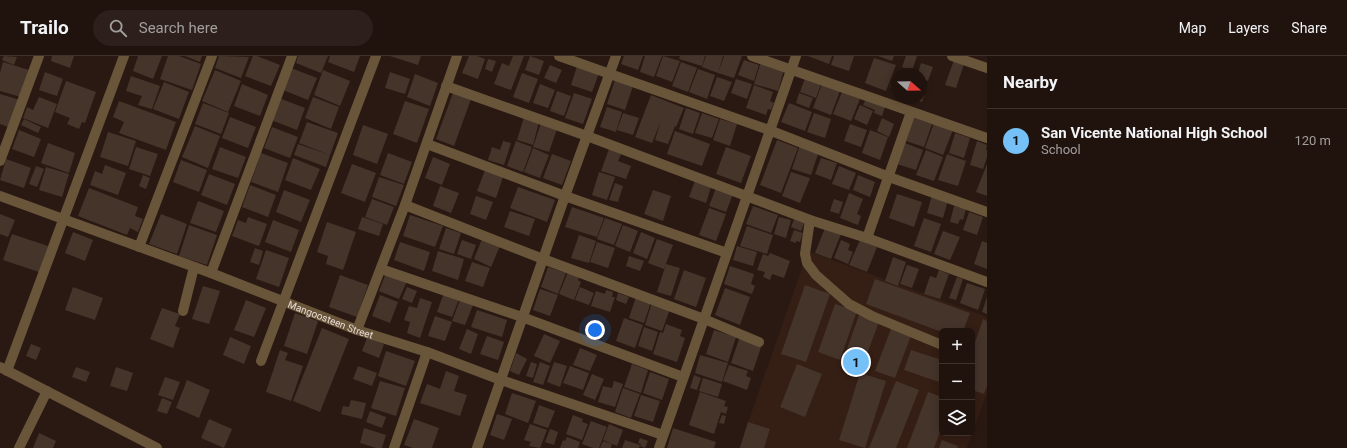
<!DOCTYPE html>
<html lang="en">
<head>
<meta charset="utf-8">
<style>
  :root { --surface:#20130e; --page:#2d201c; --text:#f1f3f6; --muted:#a29e9e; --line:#3d322e; --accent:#75c0f6 }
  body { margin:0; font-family:Roboto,sans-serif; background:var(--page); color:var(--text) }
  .controls { position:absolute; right:12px; bottom:12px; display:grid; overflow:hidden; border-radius:6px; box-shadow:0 2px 10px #0003 }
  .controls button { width:36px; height:36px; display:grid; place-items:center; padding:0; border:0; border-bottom:1px solid var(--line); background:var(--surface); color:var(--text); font:20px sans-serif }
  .compass { position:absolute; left:891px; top:12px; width:36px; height:36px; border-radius:50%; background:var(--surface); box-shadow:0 2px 10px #0003; rotate:110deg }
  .you { position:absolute; left:595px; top:274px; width:14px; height:14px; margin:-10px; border:3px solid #fff; border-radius:50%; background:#1a73e8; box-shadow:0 0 0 6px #1a73e833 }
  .badge { display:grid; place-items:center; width:26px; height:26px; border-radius:50%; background:var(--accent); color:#111; font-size:13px; font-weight:700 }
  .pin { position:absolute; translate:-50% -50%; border:2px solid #fff; box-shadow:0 1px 4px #0006 }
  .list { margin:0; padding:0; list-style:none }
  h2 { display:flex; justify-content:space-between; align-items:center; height:52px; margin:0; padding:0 16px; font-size:17px }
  h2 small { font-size:13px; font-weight:400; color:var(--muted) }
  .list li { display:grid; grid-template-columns:26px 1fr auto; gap:12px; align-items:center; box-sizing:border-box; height:64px; padding:0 16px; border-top:1px solid var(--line) }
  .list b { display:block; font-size:15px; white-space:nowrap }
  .list p { margin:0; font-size:13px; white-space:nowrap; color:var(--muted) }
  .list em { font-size:13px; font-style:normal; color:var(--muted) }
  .icon { flex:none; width:22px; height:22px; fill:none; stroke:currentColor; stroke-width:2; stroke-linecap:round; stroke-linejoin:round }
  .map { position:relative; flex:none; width:987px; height:392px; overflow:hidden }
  header { display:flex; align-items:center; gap:24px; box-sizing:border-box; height:56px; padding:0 20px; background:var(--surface); border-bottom:1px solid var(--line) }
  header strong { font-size:19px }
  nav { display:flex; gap:22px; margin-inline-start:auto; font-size:14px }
  .search { width:280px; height:36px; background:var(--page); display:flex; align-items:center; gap:10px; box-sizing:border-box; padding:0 14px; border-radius:22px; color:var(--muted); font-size:15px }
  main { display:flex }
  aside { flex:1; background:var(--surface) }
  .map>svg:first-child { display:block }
</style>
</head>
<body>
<header>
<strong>Trailo</strong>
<div class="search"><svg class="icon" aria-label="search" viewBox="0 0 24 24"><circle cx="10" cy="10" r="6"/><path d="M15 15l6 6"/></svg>Search here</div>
<nav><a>Map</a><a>Layers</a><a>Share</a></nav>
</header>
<main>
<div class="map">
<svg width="987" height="392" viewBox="0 0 987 392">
  <rect width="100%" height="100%" fill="#2a1912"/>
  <path fill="#351e14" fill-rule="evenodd" d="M808,195l179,66v76l-20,55h-228zM942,275h30v102h-30z"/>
  <path fill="#45342a" d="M4,0l13,1 -3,8 -12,-5z
    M52,0h22l-4,12 -19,-7z
    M138,0h24l-9,23 -20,-8z
    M168,0h11l22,8 -9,26 -32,-11z
    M185,0h17l-2,6z
    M219,0l30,1 -8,21 -26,-10z
    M253,0h4l23,9 -9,21 -26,-10z
    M298,0h30l-7,17 -25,-10z
    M330,0h30l-6,16 -26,-10z
    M390,0h31l-3,9z
    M469,0h8l8,3 -7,20 -16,-6z
    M513,0h11l-13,34 -17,-6 8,-21 7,3z
    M530,0l14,5 -5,14 -14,-5z
    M624,0h19l-5,14 -17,-6z
    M645,0h17l-8,21 -14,-5z
    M663,0l17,5 -8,21 -16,-6z
    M680,0h25l-3,10 -23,-7z
    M706,0h17l-5,17 -16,-6z
    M724,0h18l-8,22 -16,-5z
    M808,0h24l-3,8z
    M834,0h20l-5,15 -18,-6z
    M878,0h16l-2,5z
    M906,0h11l-5,15 -10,-4z
    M874,2l22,7 -10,26 -21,-8z
    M488,3l8,2 -4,11 -7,-3z
    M744,4l15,5 -5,16 -16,-6z
    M954,4l10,4 -8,24 -11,-3z
    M3,6l26,8 -8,27 -21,-6v-18z
    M681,6l16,6 -9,24 -16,-6z
    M761,6l23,8 -6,21 -24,-7z
    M921,7l12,4 -5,14 -7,-3v-4h-3z
    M550,9l12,5 -6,13 -12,-5z
    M577,10l22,7 -7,19 -21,-7z
    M291,12l26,10 -9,22 -25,-10z
    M698,13l17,6 -8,24 -18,-7z
    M215,14l26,11 -13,31 -26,-11z
    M323,14l27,11 -10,25 -26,-11z
    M45,16l18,7 -6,17 -18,-6z
    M390,16l20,7 -5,15 -20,-6z
    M522,17l16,6 -9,24 -16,-6z
    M415,18l23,9 -8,23 -23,-9z
    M131,20l29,10 -8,23 -14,-4 4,-9 -16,-5z
    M894,20l3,1v12l-7,-2z
    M717,21l15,5 -8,19 -14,-5z
    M805,22l16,6 -5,14 -16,-6z
    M736,23l16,5 -5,15 -16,-6z
    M615,24l18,6 -8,24 -18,-6z
    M66,25l30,11 -11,31 -3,-1 -3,7 -12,-5 3,-6 -15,-6z
    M164,26l25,10 -10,27 -26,-10z
    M242,28l26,11 -8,21 -26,-10z
    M540,28l15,6 -7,18 -15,-5z
    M822,28l18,7 -9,24 -18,-7z
    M754,29l19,7 -3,9 4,2 -3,7 -3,-1 -2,6 -20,-7z
    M921,29l6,2 -5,15 -12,-4h11z
    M557,35l14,5 -7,20 -14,-5z
    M842,36l18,7 -9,22 -18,-7z
    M453,37l18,6 -17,47 -18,-7z
    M574,37l18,6 -9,25 -18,-6z
    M799,37l14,5 -4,10 -13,-5z
    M0,38l20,6 -9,28 -11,-4z
    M651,39l33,13 -8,19 -1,-1 -7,18 -13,-4 6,-19 -9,22 -17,-6z
    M39,41l18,7 -9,24 -25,-10 4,-11 6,3z
    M313,41l26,10 -8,22 -26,-11z
    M279,42l26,10 -8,22 -26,-10z
    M866,43l19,8 -3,9 -8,-3 1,-3 -12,-5z
    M119,45l57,21 -10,28 -47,-17 5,-11 -11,-5z
    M405,45l24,8 -12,34 -24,-9z
    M203,47l26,10 -8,21 -26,-10z
    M789,47l23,9 -7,19 -24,-9z
    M860,49l13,6 -6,14 -13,-6z
    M607,51l15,5 -6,20 -16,-5z
    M686,52l14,5 -7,21 -14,-5z
    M623,57l16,5 -6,17 -16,-5z
    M702,57l17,6 -7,19 -17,-5z
    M814,57l17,6 -6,19 -18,-6z
    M230,61l26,10 -8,21 -26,-10z
    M524,61l15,5 -6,23 -16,-5z
    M882,62l12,6 -5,13 -12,-6z
    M914,62l18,6 -8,23 -18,-6z
    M24,63l17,8 -3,6 -17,-8z
    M720,63l17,5 -7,22 -17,-6z
    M307,66l31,11 -8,22 -31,-12z
    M541,67l16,6 -8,23 -16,-5z
    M934,67l19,7 -10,25 -18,-7z
    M850,68l17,6 -6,17 -17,-6z
    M363,69l25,9 -11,30 -24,-9z
    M195,70l25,10 -12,32 -26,-11z
    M272,71l26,10 -8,21 -26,-10z
    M19,74l22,9 -7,18 -22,-8z
    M870,74l18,7 -8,23 -18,-7z
    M675,75l35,13 -8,22 -35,-12z
    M108,76l28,9 -8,25 -28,-9z
    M955,77l15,5 -6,20 -15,-5z
    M777,84l21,8 -17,45 -21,-8z
    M503,85l8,2 -7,22 -16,-5 4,-13 8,3z
    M516,85l16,6 -9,25 -16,-6z
    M977,85l10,4 -1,5h1v7l-4,12 -13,-4z
    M48,87l27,10 -6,20 -28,-10z
    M905,87l18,7 -7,20 -19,-6z
    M298,88l32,11 -4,12 -32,-12z
    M800,89l19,6 -8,24 -19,-6z
    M136,91l22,7 -8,22 -21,-7z
    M220,91l26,10 -8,21 -26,-9z
    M726,91l25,9 -10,27 -25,-9z
    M533,92l16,7 -9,23 -16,-6z
    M609,93l12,5 -3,7 13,5 -5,13 -25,-8z
    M926,94l17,7 -9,24 -18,-6z
    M261,97l27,10 -10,29 -27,-10z
    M388,97l24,9 -8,22 -24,-9z
    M552,98l19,7 -9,24 -19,-7z
    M947,98l19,7 -8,25 -20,-6z
    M433,101l17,7 -8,21 -17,-7z
    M293,102l27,11 -9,21 -26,-10z
    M821,102l16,5 -6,17 -16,-6z
    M6,103l25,9 -7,20 -24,-8z
    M181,104l26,10 -8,22 -26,-10z
    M352,108l24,9 -11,29 -24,-9z
    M987,108v32l-11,-4z
    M105,109l21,8 -8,22 -28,-10 5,-14 7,3z
    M36,110l8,3 -7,18 -8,-3z
    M839,110l17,7 -7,17 -17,-6z
    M46,111l23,7 -7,23 -23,-7z
    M485,114l18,7 -7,21 -19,-7z
    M599,116l16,5 -8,23 -15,-5z
    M791,116l19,6 -10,25 -18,-7z
    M209,118l26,10 -8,21 -26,-10z
    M143,119l7,3 -4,11 -7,-3z
    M858,119l17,7 -5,15 -17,-7z
    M379,121l25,8 -8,21 -24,-9z
    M695,125l16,6 -5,16 -17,-6z
    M615,127l8,3 -5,16 -9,-2z
    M250,129l26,10 -8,22 -26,-10z
    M440,130l19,7 -8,20 -18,-7z
    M518,131l37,13 -8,22 -37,-14z
    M89,132l49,19 -3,9 8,3 -5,13 -8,-4 -3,7 -49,-19z
    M716,132l17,6 -7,18 -17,-6z
    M284,134l26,10 -9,22 -25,-10z
    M653,134l18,6 -8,25 -19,-7z
    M849,137l14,6 -6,15 4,2 -3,9 -18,-7z
    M897,138l25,8 -8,25 -25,-9z
    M932,139l16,5 -5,18 -16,-5z
    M476,140l17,6 -7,18 -16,-6z
    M372,143l22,8 -7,18 -22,-8z
    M834,143l9,3 -4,12 -9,-3z
    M198,145l26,10 -8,21 -26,-9z
    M753,150l25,9 -7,18 -25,-9z
    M954,150l12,3 -3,11 -3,-1 -2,5 -8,-2z
    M572,151l32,11 -7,19 -32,-10z
    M709,152l17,6 -10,27 -17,-6z
    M510,155l25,8 -6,17 -25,-9z
    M969,156l14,5 -6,18 -14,-5z
    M0,158l15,6 -7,17 -8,-3z
    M161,158l26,10 -10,30 -28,-10z
    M410,159l33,11 -8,21 -32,-11z
    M248,161l19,7 -8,22 -27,-10 6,-16 8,3z
    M362,161l21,7 -4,12 -21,-7z
    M779,161l12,3 -5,18 -12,-4z
    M795,161l10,4 -4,10 -10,-4z
    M605,162l17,6 -8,21 -17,-6z
    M924,162l17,6 -10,28 -17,-6z
    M273,164l26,10 -8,22 -26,-10z
    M327,166l29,10 -13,38 -17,-6 2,-8 -11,-4z
    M189,169l28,10 -10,30 -28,-9z
    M623,169l15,6 -8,21 -15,-6z
    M747,170l26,9 -6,19 -27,-8z
    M446,172l15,5 -7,21 -15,-5z
    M825,172l16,6 -10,25 -16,-6z
    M794,174l9,3 -3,9 -4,-1v2l-6,-2z
    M943,175l17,6 -10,23 -16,-6z
    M73,176l20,8 -8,21 -20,-8z
    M641,176l14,6 -8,21 -14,-6z
    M12,178l36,12 -9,26 -36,-12z
    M579,179l17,6 -7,22 -18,-5z
    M482,183l18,7 -9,21 -17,-8z
    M657,183l16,6 -9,24 -16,-6z
    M462,184l14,5 -5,14 -14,-5z
    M841,184l9,4 -2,6 5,2 -5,12 -14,-6z
    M860,184l17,7 -10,25 -18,-7z
    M982,185l5,2v26l-13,-5z
    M400,186l30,10 -6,19 -30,-11z
    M597,186l18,6 -7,20 -18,-6z
    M737,190l20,6 -4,14 -20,-6z
    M255,192l8,3 -4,14 -9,-3z
    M266,194l23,8 -10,29 -23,-8z
    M438,195l26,8 -6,21 -26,-9z
    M770,197l20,8 -6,17 -12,-4 -2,6 -7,-3 2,-5 -8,-2 6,-16 5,2z
    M629,200l15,5 -4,10 -14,-5z
    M893,201l13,5 -8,24 -13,-5z
    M472,206l18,6 -7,19 -18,-6z
    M666,208l14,4 -9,28 -14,-4z
    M907,209l12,4 -7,19 -12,-4z
    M730,210l24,8 -3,10 4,2 -3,8 -28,-10z
    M548,211l18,6 -8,21 -17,-7z
    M684,214l22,8 -10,29 -22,-8z
    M939,214l10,4 -9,25 -16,-5 6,-18 6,2z
    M568,216l11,5 -1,3 3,2 -7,18 -15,-6z
    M386,217l21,8 -8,18 -20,-8z
    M340,219l28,10 -11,32 -28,-10z
    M957,221l6,2 -7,21 -7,-2z
    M875,223l95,34 -7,18h-21v1l-76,-28z
    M967,227l18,6 -7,21 -18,-7z
    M805,229l25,9 -24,68 -25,-8z
    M203,230l17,5 -11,33 -17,-5z
    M73,231l30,11 -8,22 -30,-10z
    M407,231l10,4 -5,12 -10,-4z
    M580,231l14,6 -5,12 -14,-5z
    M725,232l25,9 -10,28 -25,-10z
    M540,233l18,6 -8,21 -17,-6z
    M606,234l7,2 -1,5h3l-5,15 -19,-6 5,-15 9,3z
    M444,237l15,6 -7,18 -15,-5z
    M618,237l11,4 -3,7 -10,-4z
    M380,239l18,7 -8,21 -18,-7z
    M636,241l15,5 -7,21 -15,-5z
    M987,241v17l-5,-2z
    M420,242l12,4 -12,36 -13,-5 3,-11 -6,-2 5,-14 8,2z
    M246,244l20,8 -12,29 -20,-7z
    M460,244l13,5 -8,20 -13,-4z
    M652,246l18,7 -8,22 -17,-6z
    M835,248l22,7 -17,49 -22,-8z
    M162,252l18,6 -5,12 5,2 -7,20 -23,-9z
    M477,254l30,10 -5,17 -31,-10z
    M295,257l23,8 -11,33 -23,-8z
    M859,259l20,7 -18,48 -19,-7z
    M435,260l17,6 -7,19 -17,-5z
    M624,262l19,7 -8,23 -19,-7z
    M983,263l4,2v65l-3,8 -12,-4v-39z
    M666,268l16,6 -2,6 5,2 -8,24 -24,-8 7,-22 3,1z
    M892,270l20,7 -17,45 -20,-7z
    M644,271l14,5 -6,19 -14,-5z
    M322,272l27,11 -29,73 -27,-11z
    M467,273l11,5 -7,20 -12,-5z
    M714,274l22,7 -8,25 -22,-8z
    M544,278l16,7 -10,22 -16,-7z
    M487,280l17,6 -6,18 -18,-6z
    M740,280l14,9 7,2 -8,24 -22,-8z
    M230,281l21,9 -7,18 -21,-9z
    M367,282l17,6 -5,14 -17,-7z
    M31,288l10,4 -5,12 -10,-4z
    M580,292l17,7 -7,16 -17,-6z
    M280,294l8,3 -3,7 18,6 -12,35 -25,-9z
    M911,294l31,10v23l-38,-13z
    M386,295l29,10 -9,25 -28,-10z
    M516,297l11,6 -8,16 -9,-4z
    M700,299l28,8 -6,19 -27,-9z
    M531,306l6,2 -4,14 -7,-2z
    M540,306l10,4 -7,19 -10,-3z
    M554,306l13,4 -7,21 -13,-5z
    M632,308l16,6 -7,23 -17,-6z
    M797,308l25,10 -17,43 -25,-10z
    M729,309l19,6 -2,5 5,2 -4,12 -24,-9z
    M358,310l19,7 -5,13 -19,-7z
    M570,310l19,7 -6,17 -20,-7z
    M76,311l14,5 -4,10 -14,-5z
    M116,311l17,6 -6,18 -17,-5z
    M446,315l13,5 -5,15 13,4 -7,21 -40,-13 7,-19 13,5z
    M650,316l19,7 -7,21 -19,-7z
    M860,317l26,8 -21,67 -26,-8z
    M592,318l12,5 -9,21 -12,-5z
    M694,319l7,3 -4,12 -7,-2z
    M165,321l15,5 -7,18 -15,-5z
    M703,322l19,6 -4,13 -19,-6z
    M187,324l23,10 -11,28 -23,-10z
    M380,325l25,7 -9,28 -25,-8z
    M614,325l9,3 -8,23 -17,-5 5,-16 9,2z
    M896,325l23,9 -23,58h-27z
    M623,332l17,6 -9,24 -16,-6z
    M700,336l26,9 -2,5 4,1 -2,7 -5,-2 -7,22 -25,-9z
    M928,336l14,5v30l-8,21h-27z
    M512,337l24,8 -8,22 -23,-9z
    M641,339l19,6 -7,21 -19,-6z
    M162,342l10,4 -5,12 -10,-3z
    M351,344l15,3 -4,16 -21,-5 2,-8 6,1z
    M539,349l16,6 -7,17 -15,-5z
    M370,355l16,6 -4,11 -16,-6z
    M497,358l15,5 -8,21 -14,-5z
    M573,359l10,4 -1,3 6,2 -6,16 -16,-6z
    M722,359l4,1 -2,8 -5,-1z
    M209,363l23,10 -8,19 -23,-10z
    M414,363l25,9 -7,20h-19l-9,-3z
    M591,365l16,6 -8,21h-6l-11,-4z
    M748,366l22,7 -6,19h-24z
    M530,368l17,6 -7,18 -11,-2 2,-4 -7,-2z
    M609,368l14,6 -6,16 -14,-6z
    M364,372l22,7 -4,13h-6l-16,-5z
    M673,372l43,14 -2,6h-47z
    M550,373l8,3 -4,13 -9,-3z
    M39,377l17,8 -3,7h-20z
    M567,381l13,5 -2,6h-18l3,-8 2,1z
    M640,382l8,3 -3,7 -5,-2 1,-2 -3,-1z
    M625,384l15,5 -1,3h-17z
    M942,384l16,6 -1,2h-18z
    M603,385l9,3 -1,4h-11z"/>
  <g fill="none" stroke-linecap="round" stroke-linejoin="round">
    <g stroke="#69553a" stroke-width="10">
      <path d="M559,0l210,74 120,47 98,35"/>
      <path d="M752,0l235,82"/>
      <path d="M952,0l35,12"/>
      <path d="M446,30l141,50 223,84 57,18 120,44"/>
      <path d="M427,88l138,52 162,57"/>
      <path d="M0,105l39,-105"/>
      <path id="s1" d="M0,140l211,77 146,57 70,22 74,28 162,55"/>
      <path d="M405,149l138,54 161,60 55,23"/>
      <path d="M810,164l-5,34 2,9 9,12 33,29 23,12 70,29"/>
      <path d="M867,182l44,-126"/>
      <path d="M139,191l73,-191"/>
      <path d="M381,213l141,48 161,60"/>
      <path d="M211,217l81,-217"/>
      <path d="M183,255l11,-44"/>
      <path d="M357,274l48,-125 52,-149"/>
      <path d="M261,305l115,-305"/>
      <path d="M0,311l157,81"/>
      <path d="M7,315l117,-315"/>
      <path d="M19,392l28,-57"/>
      <path d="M394,392l33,-96"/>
      <path d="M477,392l88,-252 51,-140"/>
      <path d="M659,392l137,-392"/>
    </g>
  </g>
  <g text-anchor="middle" stroke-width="3" stroke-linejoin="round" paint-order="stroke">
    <g font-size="10" fill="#e8dbd6" stroke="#2a1912">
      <text dy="4" stroke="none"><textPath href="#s1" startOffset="353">Mangoosteen Street</textPath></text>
    </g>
  </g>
</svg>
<div class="controls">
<button>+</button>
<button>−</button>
<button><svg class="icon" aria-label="layers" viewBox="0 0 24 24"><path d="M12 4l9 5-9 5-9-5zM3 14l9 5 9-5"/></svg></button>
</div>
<svg class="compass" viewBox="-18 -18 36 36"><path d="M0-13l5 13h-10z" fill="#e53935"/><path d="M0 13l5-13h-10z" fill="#a29e9e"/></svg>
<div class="you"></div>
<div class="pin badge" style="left:856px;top:306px">1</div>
</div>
<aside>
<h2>Nearby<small></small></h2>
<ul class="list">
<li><span class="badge">1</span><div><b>San Vicente National High School</b><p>School</p></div><em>120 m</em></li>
</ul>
</aside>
</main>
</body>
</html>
